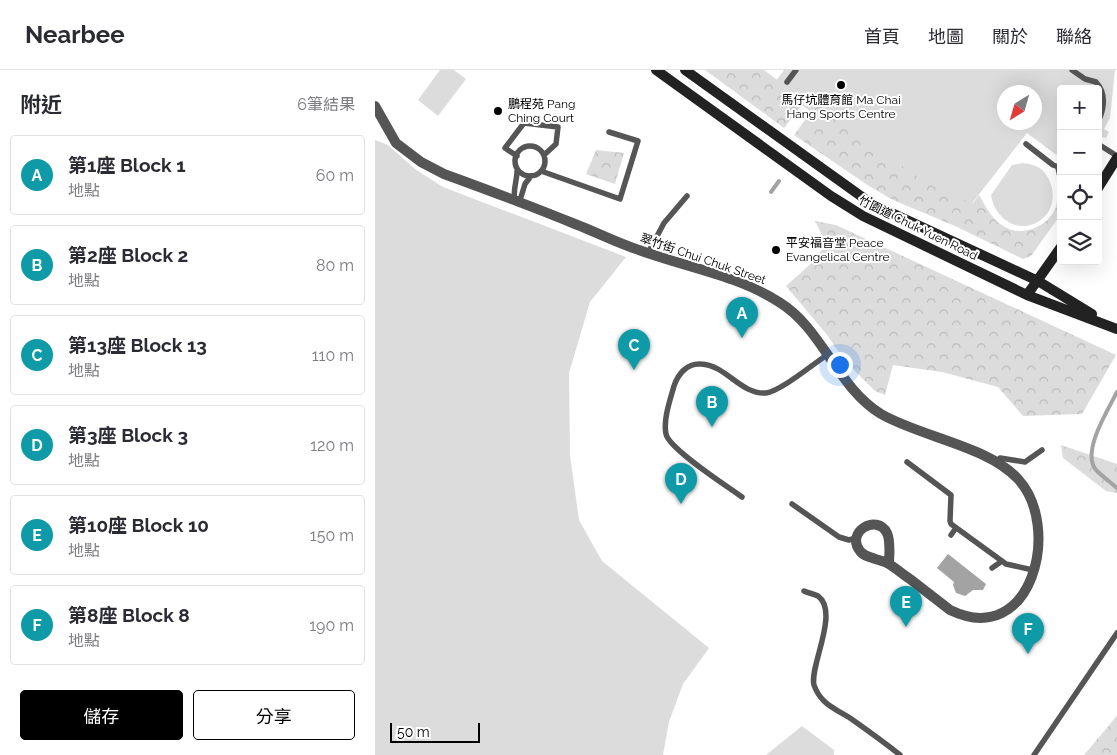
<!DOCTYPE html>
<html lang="zh-TW">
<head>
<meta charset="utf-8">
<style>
  :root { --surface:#fff; --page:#f7f7f7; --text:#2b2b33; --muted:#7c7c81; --line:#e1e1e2; --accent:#000 }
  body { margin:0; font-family:Raleway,"Noto Sans TC",sans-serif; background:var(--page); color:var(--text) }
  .controls { position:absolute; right:15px; top:15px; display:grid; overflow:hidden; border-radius:5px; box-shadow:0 5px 20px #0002 }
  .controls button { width:45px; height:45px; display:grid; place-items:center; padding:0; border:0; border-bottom:1px solid var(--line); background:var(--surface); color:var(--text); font:25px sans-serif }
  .compass { position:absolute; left:622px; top:15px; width:45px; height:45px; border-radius:50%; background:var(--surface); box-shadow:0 5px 20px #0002; rotate:217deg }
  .scale { position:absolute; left:15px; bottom:12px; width:90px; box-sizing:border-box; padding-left:5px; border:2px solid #000; border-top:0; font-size:14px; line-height:18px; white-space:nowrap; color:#000; -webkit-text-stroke:4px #fff; paint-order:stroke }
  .you { position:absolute; left:464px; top:294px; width:18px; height:18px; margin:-12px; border:4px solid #fff; border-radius:50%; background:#1a73e8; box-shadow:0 0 0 8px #1a73e833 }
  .badge { display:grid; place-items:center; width:32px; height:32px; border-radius:50%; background:var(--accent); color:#fff; font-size:16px; font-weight:700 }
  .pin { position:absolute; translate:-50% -41px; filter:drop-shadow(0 1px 2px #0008) }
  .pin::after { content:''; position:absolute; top:26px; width:18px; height:15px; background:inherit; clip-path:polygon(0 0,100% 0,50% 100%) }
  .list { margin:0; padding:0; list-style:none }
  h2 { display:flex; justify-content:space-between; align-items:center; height:65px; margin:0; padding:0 20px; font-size:21px }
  h2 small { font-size:16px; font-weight:400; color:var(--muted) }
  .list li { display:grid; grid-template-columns:32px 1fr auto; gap:15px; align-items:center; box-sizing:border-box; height:80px; margin:0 10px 10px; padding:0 10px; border:1px solid var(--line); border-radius:5px }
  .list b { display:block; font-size:19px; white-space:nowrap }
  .list p { margin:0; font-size:16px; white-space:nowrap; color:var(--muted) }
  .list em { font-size:16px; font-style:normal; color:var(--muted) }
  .actions { display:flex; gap:10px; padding:15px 20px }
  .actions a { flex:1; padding:11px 0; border:1px solid var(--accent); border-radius:5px; text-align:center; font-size:18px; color:var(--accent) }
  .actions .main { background:var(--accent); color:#fff }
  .icon { flex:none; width:28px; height:28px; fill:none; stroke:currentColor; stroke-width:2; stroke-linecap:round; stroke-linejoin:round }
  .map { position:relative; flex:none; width:742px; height:685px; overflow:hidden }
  header { display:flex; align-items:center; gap:30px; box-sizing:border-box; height:70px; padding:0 25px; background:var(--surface); border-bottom:1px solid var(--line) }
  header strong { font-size:24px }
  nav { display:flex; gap:28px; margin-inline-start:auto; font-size:18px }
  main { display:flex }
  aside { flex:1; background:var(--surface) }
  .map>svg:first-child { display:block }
</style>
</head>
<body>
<header>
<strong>Nearbee</strong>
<nav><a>首頁</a><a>地圖</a><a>關於</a><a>聯絡</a></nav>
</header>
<main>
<aside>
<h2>附近<small>6筆結果</small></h2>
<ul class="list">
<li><span class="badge" style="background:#0f9aa8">A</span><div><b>第1座 Block 1</b><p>地點</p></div><em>60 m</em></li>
<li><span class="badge" style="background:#0f9aa8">B</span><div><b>第2座 Block 2</b><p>地點</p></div><em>80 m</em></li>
<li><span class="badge" style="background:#0f9aa8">C</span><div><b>第13座 Block 13</b><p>地點</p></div><em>110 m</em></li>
<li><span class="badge" style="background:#0f9aa8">D</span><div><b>第3座 Block 3</b><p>地點</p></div><em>120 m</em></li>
<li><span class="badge" style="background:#0f9aa8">E</span><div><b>第10座 Block 10</b><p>地點</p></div><em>150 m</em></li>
<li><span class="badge" style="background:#0f9aa8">F</span><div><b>第8座 Block 8</b><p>地點</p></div><em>190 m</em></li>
</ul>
<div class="actions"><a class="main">儲存</a><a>分享</a></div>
</aside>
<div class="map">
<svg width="742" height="685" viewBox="0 0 742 685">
  <defs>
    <pattern id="forest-crowns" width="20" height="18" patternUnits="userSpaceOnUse" patternTransform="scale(1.25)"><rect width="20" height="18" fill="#dcdcdc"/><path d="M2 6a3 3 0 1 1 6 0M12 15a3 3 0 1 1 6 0" fill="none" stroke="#bbb"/></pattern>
  </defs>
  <rect width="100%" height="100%" fill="#fff"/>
  <path fill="#dcdcdc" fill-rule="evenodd" d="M65,0h14l12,9 -28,37 -20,-16z
    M409,0h331l-5,48 -6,11 5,3 -3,6 -8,-2v-47h-37v67l-6,-2 -28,-21 -72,92 -155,-124h-39zM630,22h30v30h-30z
    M0,70l13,5 27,24 28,18 183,70 -36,45 -21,71 1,82 9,65 23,41 107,87 -26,36 -14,38 -6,33h-288z
    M648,93c6,1 13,2 18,6 13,11 16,33 5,46 -21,23 -51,7 -55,-20l21,-30z
    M427,656l32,24v5h-68z"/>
  <path fill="url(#forest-crowns)" d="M330,0h59l27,20 8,-2c24,18 48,37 73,55 31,24 63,49 101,60l6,-8c7,12 14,27 28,33 18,9 42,-3 49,-21 1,-4 1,-8 2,-12h3v19l-30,42 -8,3 -68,-33 -62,-26 -24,-14 -75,-51 17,-23 -9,-7 -18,23z
    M221,80l28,3 -9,31 -29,-10z
    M440,151l21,4 280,130 -34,59 -59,2 -25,-29 -56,-15 -49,-7 -8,30 -10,-4 -31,-31 -16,-24 -42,-50 29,-26 11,-17z
    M686,375l56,19v29l-11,-2 -43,-33z
    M742,646v39h-33l32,-38z"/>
  <path fill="#a3a3a3" d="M573,484l38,30 -3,6h-10l-8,6 -9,-3 -3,-8 1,-3 -17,-14z"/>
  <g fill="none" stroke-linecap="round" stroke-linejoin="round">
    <path stroke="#a3a3a3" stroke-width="4" d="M396,122l8,-11
      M742,322c-9,18 -36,60 -21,78 6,6 14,12 21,18"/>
    <path stroke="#555" stroke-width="5.5" d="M697,0l13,9 11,3c11,12 8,27 2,40
      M412,12l9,-12
      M651,74l27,21 8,3
      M723,74l19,12
      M140 91a15 15 0 1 1 30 0a15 15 0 1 1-30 0Z
      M142,86l-12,-8 19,-25 34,4 -2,17 -12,11
      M142,98c1,11 -5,22 -2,33l6,-4 4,-13 6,-8
      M683,98l3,13
      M166,101l79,28 18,-58 -29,-9
      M273,183l16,-30 23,-27
      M532,392l44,33 -1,26 1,3 55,40 27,6
      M622,392l3,-4 25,4 17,-12
      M367,427c-15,-11 -73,-48 -76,-63 -3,-14 4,-34 8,-48 4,-12 13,-23 27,-22 25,1 40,31 65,29 15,-2 47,-29 61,-38
      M417,434l47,33 10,3 7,-2
      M576,465l5,-7
      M617,498l10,-7
      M429,521c4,2 10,3 14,5 22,16 -9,71 -4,89 2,6 6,12 10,16 7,7 18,12 26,17 17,12 34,24 50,37
      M659,685l83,-122"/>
    <path stroke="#555" stroke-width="10" d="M0,36l21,37 25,19 23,12c44,16 87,32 131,50 21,8 42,19 64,26 46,17 98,25 140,52 44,27 57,84 102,112 40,23 107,32 137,65 44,47 15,171 -68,131 -13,-10 -27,-21 -40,-31 -8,-5 -15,-12 -23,-16 -8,-4 -22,-5 -27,-12 -15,-19 17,-38 27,-18 4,9 2,22 2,31"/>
    <path stroke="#222" stroke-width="10" d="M281,0l175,126 32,20 164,79 90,34
      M310,0l180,129 16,9 157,73 54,33
      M723,118l19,-30
      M652,225l34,-48"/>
  </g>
  <g fill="#000" stroke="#fff" stroke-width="2">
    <circle cx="466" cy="15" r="5"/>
    <circle cx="123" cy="41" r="5"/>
    <circle cx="401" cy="180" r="5"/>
  </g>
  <g text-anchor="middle" stroke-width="4" stroke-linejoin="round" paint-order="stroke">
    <g font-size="12" fill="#000" stroke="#fff" text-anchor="start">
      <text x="466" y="34" text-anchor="middle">馬仔坑體育館 Ma Chai<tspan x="466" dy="14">Hang Sports Centre</tspan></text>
      <text x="133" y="38">鵬程苑 Pang<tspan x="133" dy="14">Ching Court</tspan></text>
      <text x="411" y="177">平安福音堂 Peace<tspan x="411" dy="14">Evangelical Centre</tspan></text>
    </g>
    <g font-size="12" fill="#000" stroke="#fff">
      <text transform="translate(543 158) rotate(26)" y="4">竹園道 Chuk Yuen Road</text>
      <text transform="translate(328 189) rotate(19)" y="4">翠竹街 Chui Chuk Street</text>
    </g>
  </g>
</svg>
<div class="controls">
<button>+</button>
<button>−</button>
<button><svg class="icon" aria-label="locate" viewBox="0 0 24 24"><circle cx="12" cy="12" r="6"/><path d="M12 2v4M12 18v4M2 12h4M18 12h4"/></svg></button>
<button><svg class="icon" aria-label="layers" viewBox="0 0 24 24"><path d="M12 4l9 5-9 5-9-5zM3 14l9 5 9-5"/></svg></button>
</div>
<svg class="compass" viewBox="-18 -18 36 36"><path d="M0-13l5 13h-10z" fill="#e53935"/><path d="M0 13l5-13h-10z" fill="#7c7c81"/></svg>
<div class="scale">50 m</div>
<div class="you"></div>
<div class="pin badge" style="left:367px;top:268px;background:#0f9aa8">A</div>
<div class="pin badge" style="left:337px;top:357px;background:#0f9aa8">B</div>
<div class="pin badge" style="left:259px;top:300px;background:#0f9aa8">C</div>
<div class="pin badge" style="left:306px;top:434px;background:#0f9aa8">D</div>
<div class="pin badge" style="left:531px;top:557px;background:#0f9aa8">E</div>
<div class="pin badge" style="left:653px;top:584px;background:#0f9aa8">F</div>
</div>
</main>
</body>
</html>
